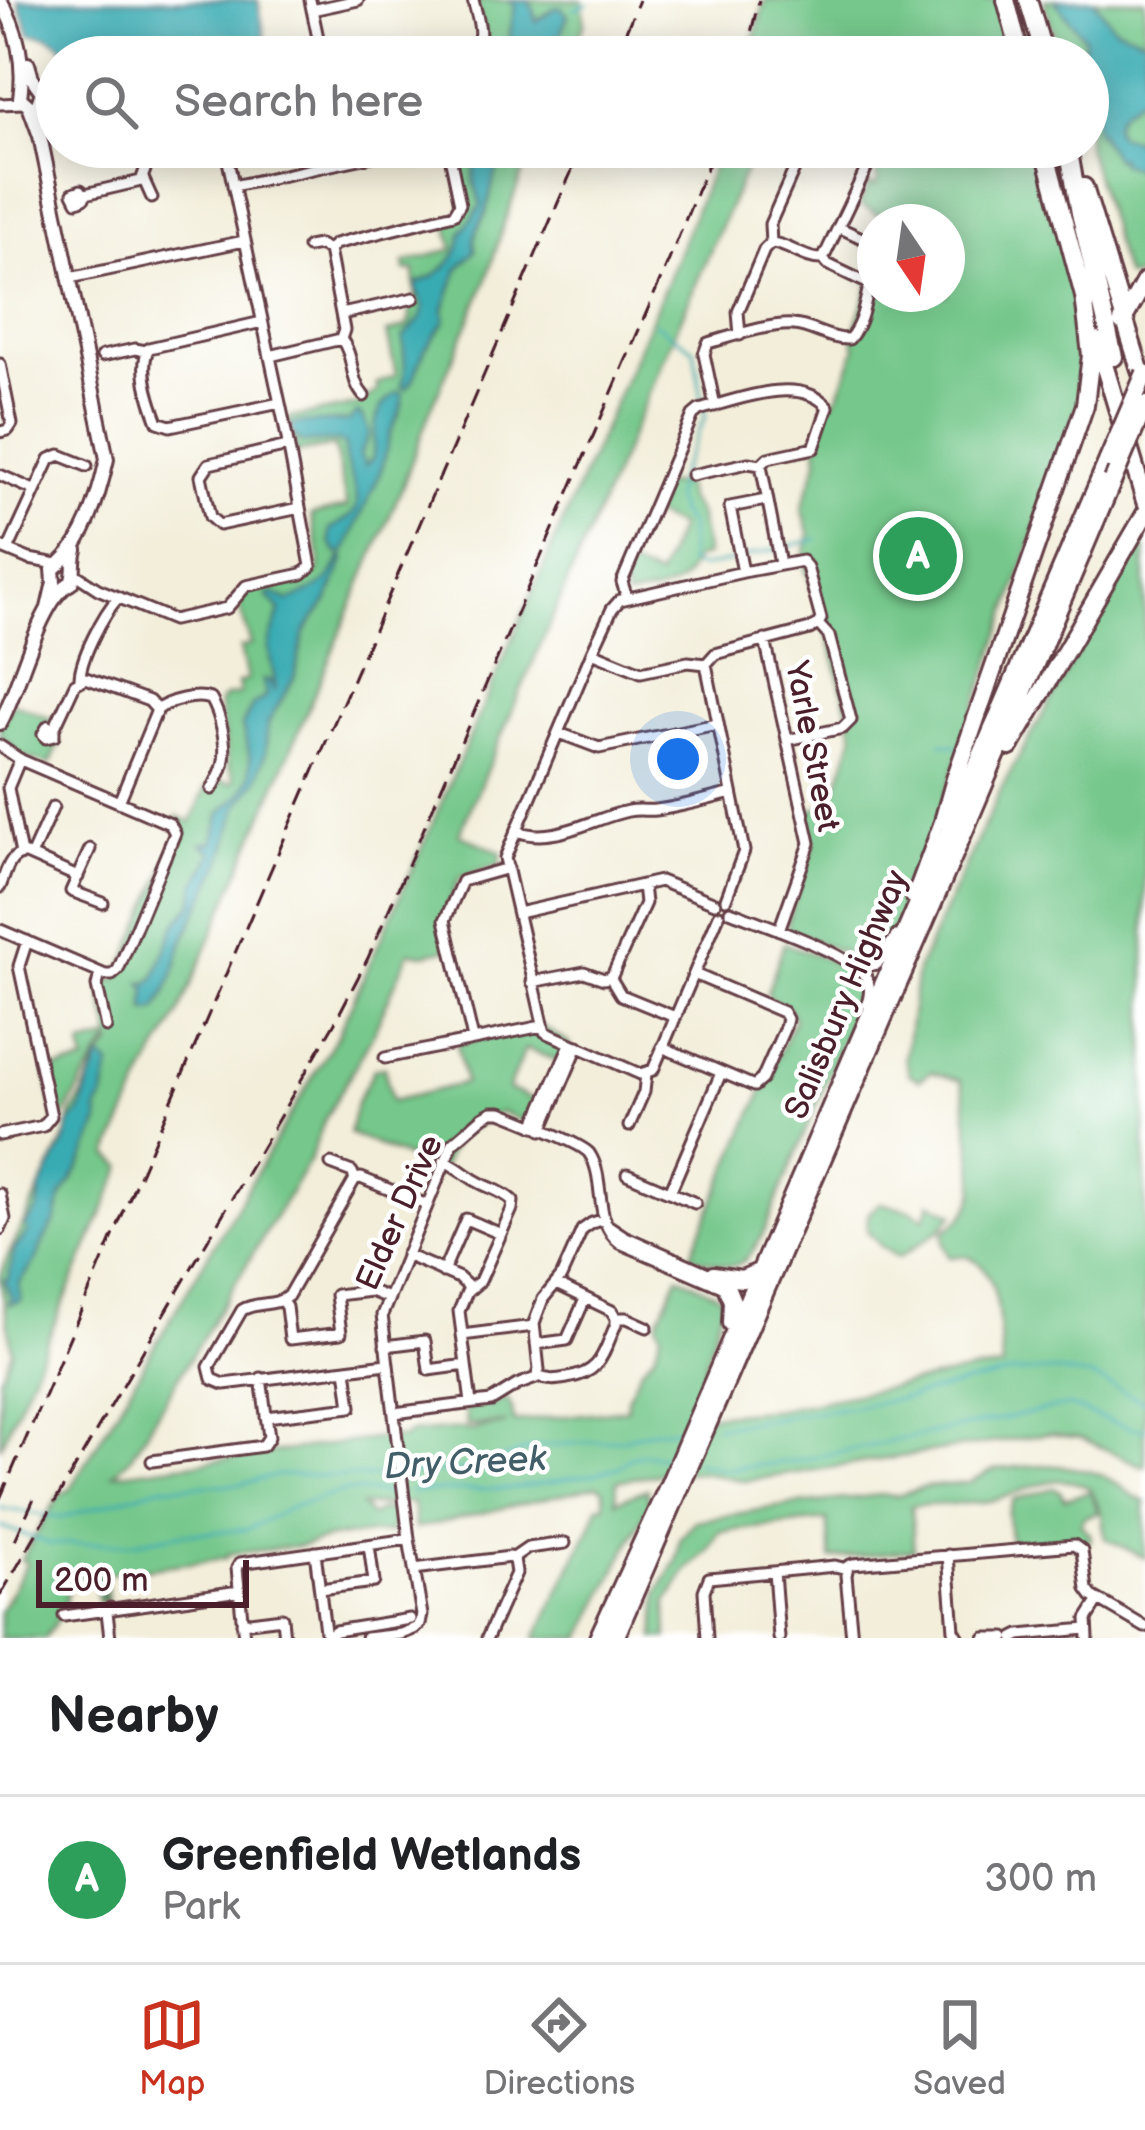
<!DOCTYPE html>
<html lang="en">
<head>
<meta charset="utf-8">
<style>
  :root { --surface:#fff; --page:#f6f6f6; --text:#202124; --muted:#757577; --line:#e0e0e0; --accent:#c8321e }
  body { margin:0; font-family:"Balsamiq Sans",sans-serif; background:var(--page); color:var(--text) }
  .compass { position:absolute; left:857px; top:204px; width:108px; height:108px; border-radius:50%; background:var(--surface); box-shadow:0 6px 30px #0003; rotate:167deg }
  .scale { position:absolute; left:36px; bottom:30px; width:213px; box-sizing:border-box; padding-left:12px; border:6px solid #4a1f2b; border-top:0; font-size:33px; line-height:42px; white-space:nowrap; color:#4a1f2b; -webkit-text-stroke:9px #fff; paint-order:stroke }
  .you { position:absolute; left:678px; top:759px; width:42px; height:42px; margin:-30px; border:9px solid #fff; border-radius:50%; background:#1a73e8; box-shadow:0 0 0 18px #1a73e833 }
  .badge { display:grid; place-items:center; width:78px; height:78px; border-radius:50%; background:var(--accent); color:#fff; font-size:39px; font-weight:700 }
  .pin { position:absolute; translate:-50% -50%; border:6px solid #fff; box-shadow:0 3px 12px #0006 }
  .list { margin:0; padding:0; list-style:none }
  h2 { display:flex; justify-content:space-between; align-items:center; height:156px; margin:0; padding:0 48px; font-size:51px }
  h2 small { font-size:39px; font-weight:400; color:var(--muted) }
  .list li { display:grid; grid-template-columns:78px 1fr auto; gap:36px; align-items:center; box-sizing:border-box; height:168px; padding:0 48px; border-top:3px solid var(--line) }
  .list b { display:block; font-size:45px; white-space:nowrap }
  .list p { margin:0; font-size:39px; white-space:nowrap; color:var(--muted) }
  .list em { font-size:39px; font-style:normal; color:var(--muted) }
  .icon { flex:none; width:66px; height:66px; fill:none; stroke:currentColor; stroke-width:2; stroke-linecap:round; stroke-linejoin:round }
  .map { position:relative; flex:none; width:1145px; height:1638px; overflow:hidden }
  .search { position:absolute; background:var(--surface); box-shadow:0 6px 30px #0003; left:36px; right:36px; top:36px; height:132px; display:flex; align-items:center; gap:30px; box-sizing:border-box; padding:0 42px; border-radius:66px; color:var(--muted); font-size:45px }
  .sheet { height:324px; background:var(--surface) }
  nav { display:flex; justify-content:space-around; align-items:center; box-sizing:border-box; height:168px; border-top:3px solid var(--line); background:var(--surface); font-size:33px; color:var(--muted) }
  nav a { display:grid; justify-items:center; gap:6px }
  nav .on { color:var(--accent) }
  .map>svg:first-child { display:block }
</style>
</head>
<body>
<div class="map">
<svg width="1145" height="1638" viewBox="0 0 1145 1638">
  <rect width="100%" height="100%" fill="#fff"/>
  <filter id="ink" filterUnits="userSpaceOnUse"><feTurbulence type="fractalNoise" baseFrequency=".00833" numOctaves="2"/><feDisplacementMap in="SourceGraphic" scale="24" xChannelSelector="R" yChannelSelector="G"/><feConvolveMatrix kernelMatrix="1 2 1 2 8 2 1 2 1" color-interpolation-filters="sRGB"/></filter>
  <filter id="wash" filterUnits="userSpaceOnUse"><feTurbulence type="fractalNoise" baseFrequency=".004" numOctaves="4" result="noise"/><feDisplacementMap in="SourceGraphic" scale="48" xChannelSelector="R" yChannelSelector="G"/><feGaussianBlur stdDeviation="2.7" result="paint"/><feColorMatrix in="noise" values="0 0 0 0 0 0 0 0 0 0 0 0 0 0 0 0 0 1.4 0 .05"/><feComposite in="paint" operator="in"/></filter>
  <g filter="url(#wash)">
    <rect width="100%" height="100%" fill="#f3eeda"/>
    <path fill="#74c78b" stroke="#5f735b" stroke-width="3" d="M476,0h106l3,23 -15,34h-96l11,-19z
      M765,0h241l15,57h-272z
      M1044,0h101v267l-9,10h-9l-4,-6 -36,-124 1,-90h-27z
      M452,147h80l-28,76 -18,59 -56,129 -27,74 -225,531 -33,58 -36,81 14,12 -123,281v-70l12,-27 -12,-73 8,-23 58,-119 6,-23 11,-17 15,-37 14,-14 -1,-3c-23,23 -34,57 -54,85l-11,-56 39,-8 -3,-17 29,-7 -10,-52 3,-6 11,-1 4,-4 62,-144 -6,-10 3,-6 13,6 15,-34 8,3 7,-11 9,3 5,-3 -7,-14 -9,-64 6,-5 15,-3 -2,-11 9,-3 -7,-32 11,-3 -11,-37 1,-12c21,-16 53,-14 77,-24l2,-14 -9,-43 36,-8 -13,-61 -38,7 -7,-35 68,-13 21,-14 -2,-7 20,-9 -9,-42 19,-6 4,-8v-11l6,-4 -2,-34 -9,1 -1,-8 49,-14 -6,-28 13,-7 3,-11z
      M720,147h35l-296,687 43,19 -2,11 -40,13 -17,38 4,34 -22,5 -16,-2 -37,84 -47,83 -15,40 -180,299 -17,16 274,-37 18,1 2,-5 58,-4 2,2 40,-8 -40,3 -2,-17 30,-5 11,-6 6,10 2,14 113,-13v-11l14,-30 14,-15 6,-20 -4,-11 21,-46 39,18 6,6 -18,65 -18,52 92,-8 193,-38 30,-3c-2,-29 0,-100 -33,-111 -5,-2 -14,0 -20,0l-5,-12 -1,-13c43,-26 32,-52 27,-93 -3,-20 -4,-39 -9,-58l-30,-9 -12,8 -10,-6 -4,-16 12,-88 85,-183 127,-226 7,-10 7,-2 2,1v917l-65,-29 -32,-4 -303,47 -43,-9 -30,-1 -55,10 -1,20 31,-12 2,15 -67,134h-46l55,-112 7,-20 7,-2 -2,-15 -6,-3 -182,43 -2,-26 -52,3 10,10 7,-5 19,-2 1,10 -6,1v12l-62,6 -29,8 -74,8v4l-122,16 3,27h-3l-7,-31 5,30 -4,5 -5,-30 -24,3 -7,34 -18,26h-45v-27l27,-48 -6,-3 39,-66 10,-4 268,-456 84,-187 244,-563z
      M839,147h205l40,149 2,87 -171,501c-10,25 -20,72 -51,78l-74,-32 -3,-7 27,-77 -8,-36 25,-5 23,-70 -25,-98 -26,-76 7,-26 -8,-27 16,-47 -1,-18 11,-36 11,-13 17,-46 -3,-12 22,-69v27h72v-72h-53l-34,-17 9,-22 6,3 3,-5 -8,-31 -10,6z
      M663,484h21l4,15 10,14 9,42 -13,5c-13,35 -34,30 -67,38l-5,-16 7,-16 29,11 21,-50 -28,-13z
      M13,703l41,17 -9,4 1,17 14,1 -10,23 -28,-9 -22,-21v-8z
      M784,943c25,11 76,22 77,53l-97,236c-25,45 -28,36 -74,24l104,-237 -5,-11 -19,-9 -3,-6z
      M542,1026l28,18 -8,18 -37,-13 -17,40 36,15 -10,22 -33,-14 -43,23 -18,37 -91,-39 7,-30 18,-34 10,-2 8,34 73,-18 -8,-39z
      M930,1202l24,12 -14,16 -42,28 -16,-11 -15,-16 1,-17 12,-11 31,7 14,8z
      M1040,1465c27,1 57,4 79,20 10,7 14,13 26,16v57l-40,-20 -3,-22 -11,-27c-40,-22 -64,5 -102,12 -26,4 -53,3 -78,5l3,44 -83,9 -4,-39 -108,12 -11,19 -20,18 -21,33 1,36h-13l3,-46 18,-30 4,-24 15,-17 87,-15 98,-11 17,1 28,-9 44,-4 27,-14z
      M1053,1488l7,3 5,8 26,-8 7,22 -14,4 -3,7 9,10 1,6 -6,3 -7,-5 -68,6 -2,-30 5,-14z"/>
    <path fill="#39abb2" stroke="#42656e" stroke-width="3" d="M18,0h240l8,45c-24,25 -38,5 -62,-1l-57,11 -11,-7 -42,9h-25c-8,-17 -21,-23 -39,-23z
      M510,0h18l6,10 2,12 18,-14 7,-1 7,9c-14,29 -6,41 -42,41l-10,-16 -7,-3 6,-33z
      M1055,0h39l20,27 31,12v55l-25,19 -6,12 3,10 28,8v30l-25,-10v-6l-5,2 -15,-23v-4h-4c-3,-11 -1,-21 -3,-32 -3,-15 -5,-27 -5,-43h-8c1,-4 5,-14 4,-19 -2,-5 -24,-29 -29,-38z
      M490,147h16l-12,32 -8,34 -9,17 -3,11 1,10 -17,18 -14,40 1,13 -20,27 -13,33 -6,7 -4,-2 3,-17 -2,-32 17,-19 4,-11 -8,-19 1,-6c21,-6 45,-26 44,-49l20,-29 -7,-24 1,-20 -8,-7 4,-4 5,1z
      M398,392l5,2c1,14 -6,24 -12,37 -4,12 -5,26 -10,39 -11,28 -25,54 -36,82l-8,1 -7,-11v-13c7,-4 19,-10 24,-17 12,-17 -14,-47 -9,-67l-9,-4 -33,2 -9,-7 -4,-9 7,-4 52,-2 8,-8 3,1c15,24 9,18 0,40l5,11 8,-7c1,-27 -1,-51 25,-66z
      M342,556l3,2 -17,42 -23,32 -11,46 -26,45 -3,32 -8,25 -19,26 -16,55 -40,82 -8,32 -17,35 -11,1 -1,-6 2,-15 -5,-7h7l6,-6 21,-53 17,-21 3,-19 17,-31 -11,-9 11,-2 8,-30 21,-20 8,-16v-19l-8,-31 10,-20 14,-10 -3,-16h7l5,12c1,-15 -5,-28 -6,-42 -1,-13 9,-26 11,-40l-13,-14 6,-3 16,8c32,-16 36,-10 53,-45z
      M102,1058l8,7 -6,32 -6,12 1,13 -18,43 -20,33 -5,22 -13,22 -6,17 -18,25 2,17 -12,3 2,-7 -7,-17 5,-2 5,-28 14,-18 -3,-7 13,-15 2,-21 25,-48 5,-19c14,-10 12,-19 18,-34 3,-10 8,-18 11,-29z"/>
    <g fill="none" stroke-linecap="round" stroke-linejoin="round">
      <path stroke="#39abb2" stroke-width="3" d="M574,9l13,-5
        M655,323l39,26 11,68 -27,60 -4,19 4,15 11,14v38l10,5 37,-8
        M745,557l72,-18
        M984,721l41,-117
        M941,743l16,3
        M715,1427l181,-27 117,-27 40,-2 39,6 53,25
        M696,1462l29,7 70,-8 271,-55c27,7 52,22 79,23
        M409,1492l103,-3 83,-15 24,-7 9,-9 17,-4 29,5
        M0,1508l61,10 99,-31 81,-3 38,-9 88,2 101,-7 69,-23 86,-8 32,-9 33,-2
        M0,1526l50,18 81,-1 49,-9 65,-4 49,-24 51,-15 55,2"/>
    </g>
  </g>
  <g filter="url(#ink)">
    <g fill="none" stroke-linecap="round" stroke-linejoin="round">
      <defs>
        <path id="street" d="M310,0l12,57
          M312,10l46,-10
          M467,54c21,-14 11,-33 6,-54
          M431,57l29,-6 9,6
          M0,104l23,-1
          M143,178l9,20
          M233,186l182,-39
          M81,190l3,8 -7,3 -4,-8z
          M85,194l56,-13 4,-11 -5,-23
          M838,227l37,17
          M771,243c18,1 33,17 52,16l4,5 40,19
          M771,243l-1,-19 34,-77
          M308,247l11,-2 10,5
          M823,259l44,-92
          M70,278l174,-37
          M342,314l72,-16
          M262,322l-113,26c-11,19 1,53 9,74l12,4 110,-23
          M740,335l-2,-23 26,-62 7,-7
          M102,356l33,-7 11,2
          M270,356l71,-17
          M0,364l12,60 -4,6 -8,2
          M364,396c-15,-16 -9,-40 -23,-57l3,-9 -15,-80 6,-6 119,-30 6,-10 -12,-57
          M715,406l-11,-52 4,-11c22,-6 62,-20 85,-18 19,1 36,15 56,14 18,-20 16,-50 26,-72
          M288,446l-79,18 -8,12 9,41 9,8 81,-17
          M0,475l34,15
          M692,475l56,-12 13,2
          M0,547l29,12 28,5
          M8,550l42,-91 10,-4 27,11
          M743,572l-13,-65 36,-7
          M75,574l23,15 75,31 54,-12 19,-22 56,-12 9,-8 -27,-144 -59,-275
          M627,598l-5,-16 71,-167 6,-5c37,-10 100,-36 129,-3l-14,41 -46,10 -7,7 19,99
          M765,640l45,203 -31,87
          M592,652l49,20 47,-10 18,2
          M80,680c-1,-20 24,-67 38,-82
          M54,729l-6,-3 -5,8 3,4 8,-2v-7l21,-45 11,-6 63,23 8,9
          M559,733l40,15 118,-24
          M787,740l56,-12 8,-8 -22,-84 -11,-12
          M0,746l21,14 149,64 5,9 -57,137 -6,5h-7l-105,-45
          M20,759l-12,29 13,66
          M119,802l38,-92c12,-10 39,-16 54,-11 9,15 16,43 13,61 -1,10 -7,20 -12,29
          M517,831c36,14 76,-13 111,-20 10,-2 19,0 28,-1 25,-3 52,-11 76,-17
          M90,849l-19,42 32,12
          M31,856l22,-49
          M0,887c6,-14 9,-34 26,-33l52,23
          M911,898l32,-86
          M726,899l18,-48 -38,-187 9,-10 95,-25 8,-5
          M730,911c28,11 122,43 136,66 5,9 4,17 1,27
          M518,913l142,-32 55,22
          M719,915l-66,155 -13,4 -95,-42 -40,-174 87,-206 20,-43 8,-9 123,-28 59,-11 5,6 14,52 -3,5
          M857,963l10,3 10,-2 19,-28
          M100,973l-3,13 9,41
          M610,977l11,18 54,22
          M532,982l52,-10 20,7 8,-3 33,-73 -2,-18
          M473,1039l-28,-119 17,-39 46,-13
          M662,1047l92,39 8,-7 23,-52 2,-8 -4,-7 -89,-38
          M385,1058l157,-32
          M534,1126l36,-82
          M629,1126l15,-34 2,-18
          M542,1130l36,-84
          M0,1135l43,-9 8,-10 -32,-150 8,-25
          M444,1161c12,5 19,12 29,18 14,9 28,11 40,22l-1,8 -32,72 -13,11 -8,19 12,92
          M331,1164l21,8 3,7
          M627,1174l68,29
          M670,1192l51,-119
          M0,1194l5,25 -5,11
          M606,1224l18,12 91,40
          M406,1255l53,23 12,11
          M443,1272l23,-53 35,15
          M282,1301l4,6 4,32 51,-6 -5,-38 35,-4 17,7
          M616,1318h11l20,9
          M462,1335l72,-9
          M536,1344l31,-4 18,-41
          M385,1346l40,-5 4,29 37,-5
          M387,1364l-163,20 -12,-5 -3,-12 33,-57c14,-9 33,-3 46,-14l67,-117 6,-1 66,27
          M538,1376c10,5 17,4 29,2 35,-5 36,-25 49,-54v-6l-4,-7 -56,-27
          M394,1413l97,-12 26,-16 19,-7 3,-8 -5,-47 9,-24 18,-22 21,-47 10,-7 13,-4
          M266,1417l85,-10 -5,-38
          M152,1461l111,-15 6,-9 -8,-59
          M315,1552l10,79 5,7
          M948,1555l6,75 5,8
          M512,1559l16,-11 37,-5
          M414,1569l96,-12 4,3 2,13 -29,65
          M774,1572l5,66
          M320,1589l54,-7 -5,-37
          M110,1608l-3,4 3,26
          M64,1616l175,-25
          M242,1623l40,-5 2,20
          M416,1628l4,-4 2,-9 -13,-76 -27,-224 71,-172 30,-26 9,-5h9c15,6 80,31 88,41 18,26 3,69 31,90l107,46
          M244,1638l-7,-70 3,-5 169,-24
          M325,1638l10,-7 75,-12
          M366,1638l35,-4 15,-6
          M707,1638l-3,-47 5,-13 126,-12 12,3
          M852,1638l-6,-63 2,-9 5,-2 221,-19 8,6 5,38 5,7 53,31
          M985,1638h20
          M1014,1638l6,-3 67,-6
          M1088,1638l-1,-19 12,-19"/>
        <path id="secondary" d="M0,0c18,29 25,65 20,98l9,8 11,30 67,323c-8,37 -23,88 -54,110l1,13 -6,26
          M28,64l4,14 10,14 -4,12 1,18
          M0,723c19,-32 39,-125 71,-140 5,-11 1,-21 5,-33"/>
        <path id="highway" d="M1006,0l15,57
          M1028,0l17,57
          M1044,147l42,157
          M1068,147l12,66 34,144
          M1084,187l61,199
          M1122,322l23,-41
          M1097,341l48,160
          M1010,747l135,-233
          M944,818l11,-39 130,-374 6,-50 -7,-59
          M713,1275l29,4 17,-7
          M727,1289l5,12 -1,22
          M598,1638l72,-156 438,-1022
          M615,1638l351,-811 147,-347"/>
      </defs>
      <use href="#street" stroke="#633e45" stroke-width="15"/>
      <use href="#secondary" stroke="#633e45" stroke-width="18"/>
      <use href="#highway" stroke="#633e45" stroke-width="22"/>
      <use href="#street" stroke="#fff" stroke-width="9"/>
      <use href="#secondary" stroke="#fff" stroke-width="12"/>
      <use href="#highway" stroke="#fff" stroke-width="16"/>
      <path stroke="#4a1f2b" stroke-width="3" stroke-dasharray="18 9" stroke-linecap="butt" d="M615,57l24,-57
        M745,57l14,-57
        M0,1499l582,-1352
        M15,1540l20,-44
        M0,1596l335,-574 33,-64 301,-698 46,-113"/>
      <defs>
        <path id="highway-bridge" d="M1108,460l37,-87
          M1113,480l32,-75"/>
      </defs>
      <use href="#highway-bridge" stroke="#633e45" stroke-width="22" stroke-linecap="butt"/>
      <use href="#highway-bridge" stroke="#fff" stroke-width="16"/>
    </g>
  </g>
  <g text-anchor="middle" stroke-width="9" stroke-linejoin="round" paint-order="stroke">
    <g font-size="33" fill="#4a1f2b" stroke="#fff">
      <text transform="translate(814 746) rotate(79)" y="12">Yarle Street</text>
      <text transform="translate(845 994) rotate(-67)" y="12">Salisbury Highway</text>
      <text transform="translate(398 1212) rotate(-66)" y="12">Elder Drive</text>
    </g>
    <g font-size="36" font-style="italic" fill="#425e68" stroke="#fff">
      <text transform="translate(465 1461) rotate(-3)" y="13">Dry Creek</text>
    </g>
  </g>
</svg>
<svg class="compass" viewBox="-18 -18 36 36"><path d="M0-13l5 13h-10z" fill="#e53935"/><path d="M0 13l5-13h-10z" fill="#757577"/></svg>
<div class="scale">200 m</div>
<div class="you"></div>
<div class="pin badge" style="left:918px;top:556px;background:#2e9e5b">A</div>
<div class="search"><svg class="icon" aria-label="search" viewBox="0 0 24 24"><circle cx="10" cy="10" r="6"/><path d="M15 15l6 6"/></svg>Search here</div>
</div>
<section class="sheet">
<h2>Nearby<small></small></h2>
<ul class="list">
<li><span class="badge" style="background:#2e9e5b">A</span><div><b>Greenfield Wetlands</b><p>Park</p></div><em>300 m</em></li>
</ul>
</section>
<nav>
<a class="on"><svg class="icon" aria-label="map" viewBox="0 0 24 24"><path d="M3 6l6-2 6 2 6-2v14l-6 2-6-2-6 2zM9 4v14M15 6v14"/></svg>Map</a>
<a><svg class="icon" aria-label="directions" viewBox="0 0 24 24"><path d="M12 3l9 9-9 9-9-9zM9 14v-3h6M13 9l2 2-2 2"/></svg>Directions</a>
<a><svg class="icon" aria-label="saved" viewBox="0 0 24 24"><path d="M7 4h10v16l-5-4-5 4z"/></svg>Saved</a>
</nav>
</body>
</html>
